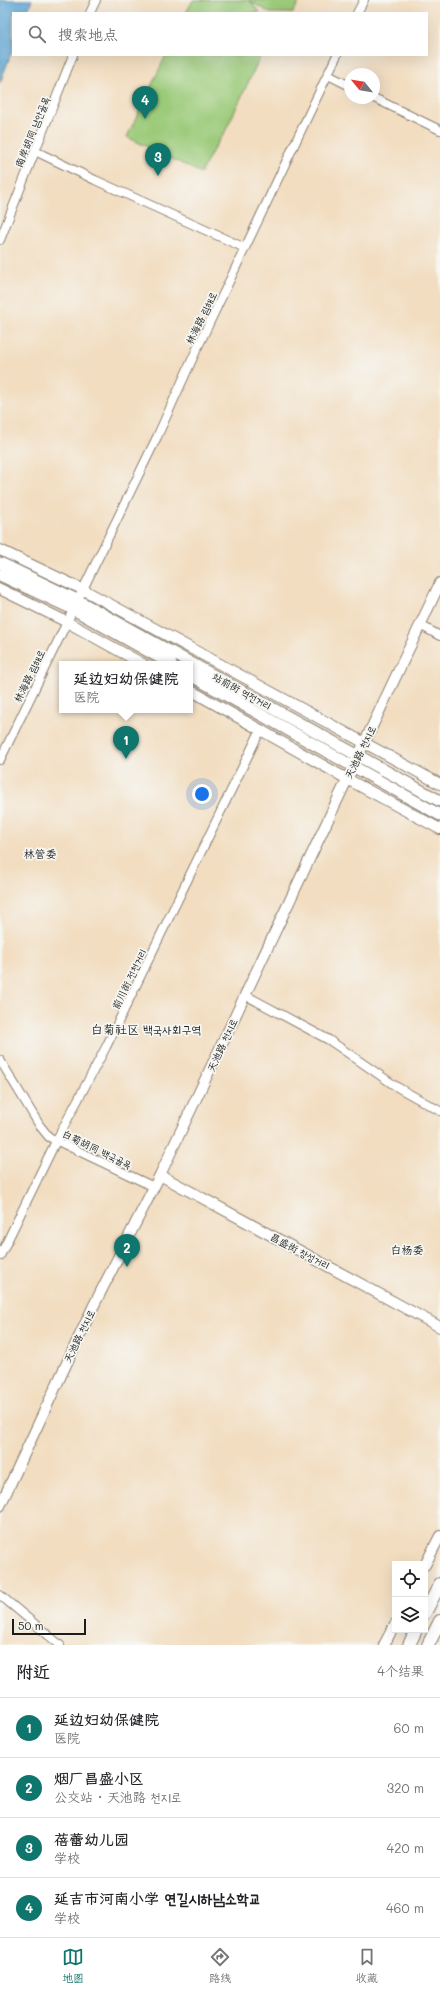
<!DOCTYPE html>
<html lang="zh">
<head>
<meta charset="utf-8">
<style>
  :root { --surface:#fff; --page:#f2f2f2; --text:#202124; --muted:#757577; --line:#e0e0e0; --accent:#0f766e }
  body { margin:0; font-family:Mali,"LXGW WenKai TC","Poor Story",sans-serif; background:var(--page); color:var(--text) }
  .controls { position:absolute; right:12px; bottom:12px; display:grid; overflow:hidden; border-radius:0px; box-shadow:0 4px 16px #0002 }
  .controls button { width:36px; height:36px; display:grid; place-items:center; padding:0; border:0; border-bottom:1px solid var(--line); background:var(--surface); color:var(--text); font:20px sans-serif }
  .compass { position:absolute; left:344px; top:68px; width:36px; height:36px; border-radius:50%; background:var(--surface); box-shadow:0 4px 16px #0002; rotate:300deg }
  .scale { position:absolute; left:12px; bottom:10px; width:74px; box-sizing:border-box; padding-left:4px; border:2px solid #1c1c1c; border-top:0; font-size:11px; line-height:14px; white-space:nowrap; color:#1c1c1c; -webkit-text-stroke:3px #f6f6f2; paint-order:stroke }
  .you { position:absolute; left:202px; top:794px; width:14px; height:14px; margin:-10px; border:3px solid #fff; border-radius:50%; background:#1a73e8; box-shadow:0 0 0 6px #1a73e833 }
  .badge { display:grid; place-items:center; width:26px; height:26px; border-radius:50%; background:var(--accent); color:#fff; font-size:13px; font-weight:700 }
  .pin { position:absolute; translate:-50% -33px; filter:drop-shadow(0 1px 2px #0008) }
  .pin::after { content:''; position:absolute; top:21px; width:14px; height:12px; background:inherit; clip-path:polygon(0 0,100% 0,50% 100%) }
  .popup { position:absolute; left:59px; top:661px; width:134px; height:52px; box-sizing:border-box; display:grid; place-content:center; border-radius:0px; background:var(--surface); filter:drop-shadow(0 1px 3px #0005); font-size:13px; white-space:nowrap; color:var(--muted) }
  .popup b { font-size:15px; color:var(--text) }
  .popup::after { content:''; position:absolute; left:50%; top:100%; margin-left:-8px; border:8px solid transparent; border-top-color:var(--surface) }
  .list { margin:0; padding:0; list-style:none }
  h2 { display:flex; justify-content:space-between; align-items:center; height:52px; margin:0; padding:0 16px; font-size:17px }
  h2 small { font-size:13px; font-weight:400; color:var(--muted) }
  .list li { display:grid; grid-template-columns:26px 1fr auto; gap:12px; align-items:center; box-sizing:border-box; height:60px; padding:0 16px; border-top:1px solid var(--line) }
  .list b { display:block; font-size:15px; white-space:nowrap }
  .list p { margin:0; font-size:13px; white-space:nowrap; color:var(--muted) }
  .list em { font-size:13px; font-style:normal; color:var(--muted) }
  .icon { flex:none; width:22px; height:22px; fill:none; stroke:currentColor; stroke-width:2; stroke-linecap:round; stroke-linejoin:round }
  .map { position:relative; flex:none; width:440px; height:1645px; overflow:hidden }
  .search { position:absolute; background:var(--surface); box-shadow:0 4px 16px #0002; left:12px; right:12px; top:12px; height:44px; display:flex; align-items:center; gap:10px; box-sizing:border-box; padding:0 14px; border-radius:0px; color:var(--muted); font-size:15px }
  .sheet { height:292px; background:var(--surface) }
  nav { display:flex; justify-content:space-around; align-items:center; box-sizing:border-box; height:56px; border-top:1px solid var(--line); background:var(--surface); font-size:11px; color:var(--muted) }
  nav a { display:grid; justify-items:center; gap:2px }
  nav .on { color:var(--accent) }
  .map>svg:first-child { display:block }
</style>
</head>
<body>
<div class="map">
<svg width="440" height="1645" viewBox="0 0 440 1645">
  <rect width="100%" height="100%" fill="#f6f6f2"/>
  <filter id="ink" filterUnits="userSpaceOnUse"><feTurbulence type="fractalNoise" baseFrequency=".025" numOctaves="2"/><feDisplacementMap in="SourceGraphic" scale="8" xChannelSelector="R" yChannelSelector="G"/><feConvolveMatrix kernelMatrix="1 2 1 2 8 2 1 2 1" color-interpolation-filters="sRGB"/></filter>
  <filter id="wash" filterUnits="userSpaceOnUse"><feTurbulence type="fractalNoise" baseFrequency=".012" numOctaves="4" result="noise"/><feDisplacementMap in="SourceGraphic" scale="16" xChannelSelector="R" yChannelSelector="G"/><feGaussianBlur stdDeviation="0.9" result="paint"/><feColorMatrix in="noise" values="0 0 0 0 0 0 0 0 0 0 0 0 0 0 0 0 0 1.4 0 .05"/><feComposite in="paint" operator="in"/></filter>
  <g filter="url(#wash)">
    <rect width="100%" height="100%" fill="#f2ddc0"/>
    <path fill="#9bca79" stroke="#5c734a" d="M193,0h107l-7,13h-23l-20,-12 10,12h-74z
      M166,55h95l-36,77 -11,16 -13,25 -74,-36z"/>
    <path fill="#5fa7d6" stroke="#3e6279" d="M0,0h32l-5,13h-14v36l-13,34z"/>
  </g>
  <g filter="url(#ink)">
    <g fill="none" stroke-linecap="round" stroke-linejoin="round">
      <defs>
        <path id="minor" d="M90,13l6,-13
          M357,13l7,-13
          M328,75l22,11
          M374,98l66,32
          M35,151l60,29 150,68
          M0,240l73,-185
          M420,625l20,11
          M0,760l157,-323 38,-84 142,-298
          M245,995l84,45 68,47 43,24
          M0,1060l40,66 9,11 105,50
          M0,1256l56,-115 50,-94 155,-318
          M0,1595l60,50"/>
        <path id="tertiary" d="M0,550l82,39 358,195
          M0,589l67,33 76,42
          M190,690l157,89 93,50
          M160,1175l280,152
          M0,1506l93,-199 67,-132 280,-592
          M425,1565l15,-29
          M384,1645l11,-21"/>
        <path id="secondary" d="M0,563l77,37 363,201
          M0,575l73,34 98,55
          M190,675l250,140"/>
        <path id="primary" d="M425,1613l15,-29
          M409,1645l7,-15
          M428,1645l12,-24"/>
      </defs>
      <use href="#minor" stroke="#877c6e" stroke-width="10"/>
      <use href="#tertiary" stroke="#877c6e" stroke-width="12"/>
      <use href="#secondary" stroke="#877c6e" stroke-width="13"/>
      <use href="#primary" stroke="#877c6e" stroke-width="14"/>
      <use href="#minor" stroke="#fff" stroke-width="8"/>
      <use href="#tertiary" stroke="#fff" stroke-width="10"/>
      <use href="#secondary" stroke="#fff" stroke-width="11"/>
      <use href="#primary" stroke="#fff" stroke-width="12"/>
    </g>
  </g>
  <g text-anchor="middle" stroke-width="3.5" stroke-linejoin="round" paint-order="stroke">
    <g font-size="10" fill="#1c1c1c" stroke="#f6f6f2">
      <text transform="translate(32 132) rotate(-68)" y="4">南岸胡同 남안골목</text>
      <text transform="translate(201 318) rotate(-64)" y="4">林海路 림해로</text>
      <text transform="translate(29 676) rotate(-64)" y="4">林海路 림해로</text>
      <text transform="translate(242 691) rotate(29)" y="4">站前街 역전거리</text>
      <text transform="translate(360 752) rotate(-64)" y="4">天池路 천지로</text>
      <text transform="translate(129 979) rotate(-64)" y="4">前川街 전천거리</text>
      <text transform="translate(222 1045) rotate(-65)" y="4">天池路 천지로</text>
      <text transform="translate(97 1149) rotate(26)" y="4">白菊胡同 백국골목</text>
      <text transform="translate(300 1251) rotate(28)" y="4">昌盛街 창성거리</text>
      <text transform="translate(79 1336) rotate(-64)" y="4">天池路 천지로</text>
    </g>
    <g font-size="11" fill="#1c1c1c" stroke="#f6f6f2">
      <text x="40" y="858">林管委</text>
      <text x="407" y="1254">白杨委</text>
    </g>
    <g font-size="12" fill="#1c1c1c" stroke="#f6f6f2">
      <text x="146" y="1034">白菊社区 백국사회구역</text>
    </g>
  </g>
</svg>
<div class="controls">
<button><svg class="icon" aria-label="locate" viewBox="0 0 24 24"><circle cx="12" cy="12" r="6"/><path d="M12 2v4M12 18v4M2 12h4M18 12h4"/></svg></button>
<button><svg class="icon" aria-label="layers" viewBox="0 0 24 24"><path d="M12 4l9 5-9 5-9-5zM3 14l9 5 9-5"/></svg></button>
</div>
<svg class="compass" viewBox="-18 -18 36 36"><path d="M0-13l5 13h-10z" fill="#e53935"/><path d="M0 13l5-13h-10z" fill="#757577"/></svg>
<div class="scale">50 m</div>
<div class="you"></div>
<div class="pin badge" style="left:126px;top:759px">1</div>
<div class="popup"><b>延边妇幼保健院</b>医院</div>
<div class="pin badge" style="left:127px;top:1267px">2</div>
<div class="pin badge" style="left:158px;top:176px">3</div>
<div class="pin badge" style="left:145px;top:119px">4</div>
<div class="search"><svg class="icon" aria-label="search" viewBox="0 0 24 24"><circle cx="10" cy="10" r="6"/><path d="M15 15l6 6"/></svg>搜索地点</div>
</div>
<section class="sheet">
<h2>附近<small>4个结果</small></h2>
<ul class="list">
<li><span class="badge">1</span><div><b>延边妇幼保健院</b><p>医院</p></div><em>60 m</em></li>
<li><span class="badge">2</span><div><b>烟厂昌盛小区</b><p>公交站 · 天池路 천지로</p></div><em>320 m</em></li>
<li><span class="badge">3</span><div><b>蓓蕾幼儿园</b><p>学校</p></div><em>420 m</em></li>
<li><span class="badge">4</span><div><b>延吉市河南小学 연길시하남소학교</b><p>学校</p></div><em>460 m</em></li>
</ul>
</section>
<nav>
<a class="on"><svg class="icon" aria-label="map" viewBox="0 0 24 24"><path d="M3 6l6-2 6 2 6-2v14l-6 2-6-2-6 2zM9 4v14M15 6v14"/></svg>地图</a>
<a><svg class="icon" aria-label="directions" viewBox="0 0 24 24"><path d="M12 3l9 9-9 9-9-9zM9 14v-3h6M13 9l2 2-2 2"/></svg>路线</a>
<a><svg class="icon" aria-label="saved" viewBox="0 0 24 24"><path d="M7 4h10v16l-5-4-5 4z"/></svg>收藏</a>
</nav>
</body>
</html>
